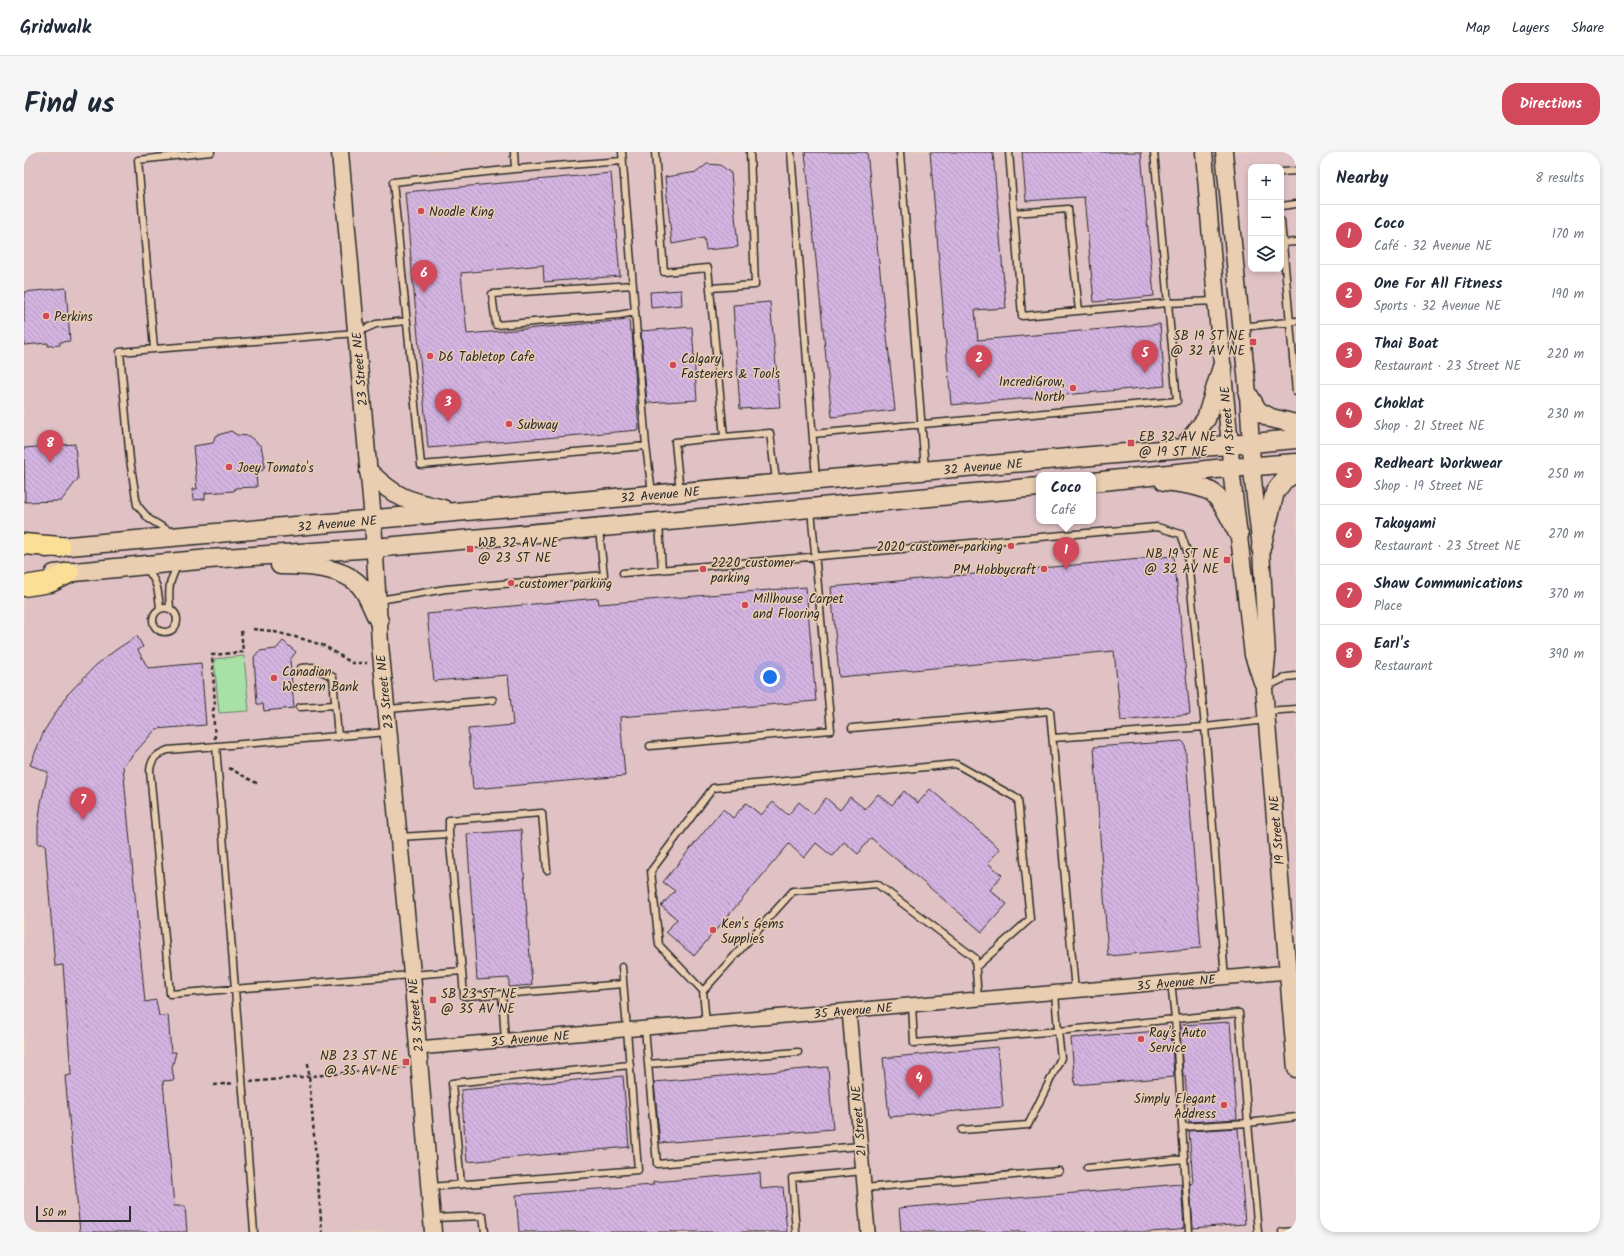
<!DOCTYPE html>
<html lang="en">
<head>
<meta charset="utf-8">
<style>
  :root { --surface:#fff; --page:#f6f6f7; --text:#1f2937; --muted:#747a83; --line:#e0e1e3; --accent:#d1495b }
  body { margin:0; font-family:Kalam,sans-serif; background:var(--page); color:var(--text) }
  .controls { position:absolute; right:12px; top:12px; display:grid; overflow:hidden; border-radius:8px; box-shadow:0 2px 6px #0003 }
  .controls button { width:36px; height:36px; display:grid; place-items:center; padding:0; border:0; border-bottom:1px solid var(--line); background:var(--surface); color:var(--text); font:20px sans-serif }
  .scale { position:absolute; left:12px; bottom:10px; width:95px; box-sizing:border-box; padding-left:4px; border:2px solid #2b2b2b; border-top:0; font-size:11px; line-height:14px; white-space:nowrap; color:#2b2b2b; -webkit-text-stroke:3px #eaceb1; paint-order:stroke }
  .you { position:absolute; left:746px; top:525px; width:14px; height:14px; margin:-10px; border:3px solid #fff; border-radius:50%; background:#1a73e8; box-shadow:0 0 0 6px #1a73e833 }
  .badge { display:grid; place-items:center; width:26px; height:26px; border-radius:50%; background:var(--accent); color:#fff; font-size:13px; font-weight:700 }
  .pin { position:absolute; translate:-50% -33px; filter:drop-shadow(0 1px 2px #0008) }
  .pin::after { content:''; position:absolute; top:21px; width:14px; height:12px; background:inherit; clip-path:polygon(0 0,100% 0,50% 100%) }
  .popup { position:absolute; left:1012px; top:320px; width:60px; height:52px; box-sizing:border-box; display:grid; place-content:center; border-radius:8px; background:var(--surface); filter:drop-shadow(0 1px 3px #0005); font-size:13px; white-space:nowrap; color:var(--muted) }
  .popup b { font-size:15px; color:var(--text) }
  .popup::after { content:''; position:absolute; left:50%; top:100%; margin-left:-8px; border:8px solid transparent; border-top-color:var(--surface) }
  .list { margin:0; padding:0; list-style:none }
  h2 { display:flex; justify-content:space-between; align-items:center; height:52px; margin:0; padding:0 16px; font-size:17px }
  h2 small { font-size:13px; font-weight:400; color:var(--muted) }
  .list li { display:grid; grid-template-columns:26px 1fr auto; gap:12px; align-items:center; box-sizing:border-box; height:60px; padding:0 16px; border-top:1px solid var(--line) }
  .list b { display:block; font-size:15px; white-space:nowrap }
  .list p { margin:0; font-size:13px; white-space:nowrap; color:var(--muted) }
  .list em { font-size:13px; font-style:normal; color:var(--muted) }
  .icon { flex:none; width:22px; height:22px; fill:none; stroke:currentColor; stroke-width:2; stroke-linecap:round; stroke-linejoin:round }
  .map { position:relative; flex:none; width:1272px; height:1080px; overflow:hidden; border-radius:16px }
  header { display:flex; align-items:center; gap:24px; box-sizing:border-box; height:56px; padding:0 20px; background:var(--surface); border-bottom:1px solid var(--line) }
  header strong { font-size:19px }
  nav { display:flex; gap:22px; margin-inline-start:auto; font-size:14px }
  .intro { display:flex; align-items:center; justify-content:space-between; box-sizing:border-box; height:96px; padding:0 24px }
  h1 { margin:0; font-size:28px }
  .button { padding:10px 18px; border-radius:16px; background:var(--accent); color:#fff; font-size:14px; font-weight:700 }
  main { display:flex; gap:24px; padding:0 24px }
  aside { flex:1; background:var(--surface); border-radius:16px; box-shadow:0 2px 6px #0003 }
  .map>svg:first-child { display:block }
</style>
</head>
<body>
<header>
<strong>Gridwalk</strong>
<nav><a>Map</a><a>Layers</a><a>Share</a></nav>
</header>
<div class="intro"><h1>Find us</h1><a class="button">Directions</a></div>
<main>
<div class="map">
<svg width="1272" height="1080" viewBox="0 0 1272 1080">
  <defs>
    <pattern id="building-back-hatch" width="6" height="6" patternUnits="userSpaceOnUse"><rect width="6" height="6" fill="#d3b3e0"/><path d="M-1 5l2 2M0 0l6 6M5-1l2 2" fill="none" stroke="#b59ac0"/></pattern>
  </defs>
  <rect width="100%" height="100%" fill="#e5c9ba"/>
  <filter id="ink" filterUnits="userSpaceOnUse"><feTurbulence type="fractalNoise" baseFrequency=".025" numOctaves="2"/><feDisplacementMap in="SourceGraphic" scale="8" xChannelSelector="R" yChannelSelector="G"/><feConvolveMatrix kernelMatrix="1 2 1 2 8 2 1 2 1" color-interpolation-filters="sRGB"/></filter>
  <g filter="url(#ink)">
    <path fill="#e0c2c5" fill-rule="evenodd" d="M0,0h1272v1080h-1272zM1227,15h30v102h-30zM1015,323h54v46h-54z"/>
    <path fill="#a8e1a6" stroke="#6a8668" d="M220,504l5,55 -30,2 -5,-54z"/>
    <path fill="url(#building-back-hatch)" stroke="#2b2b2b" d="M781,0h62l28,258 -63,7z
      M906,0h63l13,156 -31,2 3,30 182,-16 5,62 -214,19z
      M998,0h119l13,144 -60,6 -10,-105 -58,4z
      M683,12l13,1 11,8 7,74 -32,3 -2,-12 -32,6 -7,-67 32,-5z
      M587,21l9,103 -76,6 -1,-17 -82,8 6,61 162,-14 1,11h2l7,99 -211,18 -23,-256z
      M42,136l4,53 -10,1v3l-12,1v-3l-24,2v-53z
      M657,138l1,15 -31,3 -1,-16z
      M746,150l10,105 -40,2 -7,-104z
      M668,175l5,73 -50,3 -6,-72z
      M207,279l6,4 12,1 12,10 4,19 -2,5 -7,3 1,14 -22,1 -1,3 -29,2v6l-12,1 -1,-11h5l-4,-43 20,-3 2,-7z
      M51,292l3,35 -17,22 -36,1 -1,-54z
      M1150,404l16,158 -69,7 -7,-70 -275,26 -8,-90z
      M782,435l10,114 -196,16 5,59 -152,13 -5,-60 45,-4 -5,-50 -74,6 -7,-67 171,-16 1,6z
      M113,484l6,11 -5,3 10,18 53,-5 5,62 -50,4 -33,37 22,236 11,-2 3,16 9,-1 3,37h5l-4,16 2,12 -11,1 11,125h11l2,26h-107l-15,-156 6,-1 -8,-110 -8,1 -10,-122h-7v-19l3,-22 7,-31 -18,-7 14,-34 23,-36 29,-30 21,-16z
      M259,489l13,11 -6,8 4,48 -30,3 -1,-7h-6l-3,-47 5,-6 17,-2z
      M1158,589l3,3 16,204 -93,8 -14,-209z
      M906,637l70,60 -12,14 14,12 -12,15 17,14 -25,28 -111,-94 -13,16 -14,-12 -12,14 -16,-13 -12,15 -15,-14 -95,112 -28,-24 11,-13 -16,-13 14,-15 -12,-9 60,-73 10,9 13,-15 15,12 12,-13 15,13 11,-13 14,12 13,-16 14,12 10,-13 15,12 13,-15 14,11 12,-14 14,12z
      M497,678l11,155 -23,2v-9l-32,2 -10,-146z
      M1206,870l7,97 -48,3 -4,-46h-2l-3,-47h2l-1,-4z
      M1147,878l3,47 -99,8 -4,-47z
      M973,895l6,60 -114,10 -6,-59z
      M804,915l5,62 -173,14 -6,-61z
      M599,924l6,71 -162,15 -6,-72z
      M1214,976l7,96 -52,4 -3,-44 3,-1 -4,-52z
      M736,1021l1,16 22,-2 4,45h-268l-3,-37 137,-10v-3z
      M1157,1032l3,44 -5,2 -29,2h-249l-2,-24z"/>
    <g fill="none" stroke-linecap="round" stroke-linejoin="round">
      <defs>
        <path id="service" d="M187,0l-73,8 16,189 202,-16 20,-9 31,-3
          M490,0l1,17
          M598,0l24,294 6,47
          M631,0l9,120 44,-4 16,169 -49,5 5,50
          M767,0l25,327
          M876,0l25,317
          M985,0l13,164 145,-13 49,-2
          M598,9l-107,8 -122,13 28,283 225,-19
          M1257,20l15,-1
          M1257,54l15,-2
          M990,61l54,-4 11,102
          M1257,69l15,171
          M1259,91l13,-1
          M609,133l-141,9 4,31 123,-10 16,-3
          M686,136l45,-3 -5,-133
          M1218,175l54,-6
          M130,197l-34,3 10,108 7,45 12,14 22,13
          M789,282l364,-33 -23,-249
          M700,285l46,-4 6,48
          M635,372l3,46
          M122,416c12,15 12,22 14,40
          M599,421l534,-46 24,7 6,17 18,176 61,-7
          M355,448l67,-11 158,-14 -5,-45
          M129 468a12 12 0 1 1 24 0a12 12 0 1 1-24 0Z
          M146,456c-2,-21 -1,-25 8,-44
          M277,516l12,-1 20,10 5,60
          M1242,535l21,-10 9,-1
          M276,555l35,-2
          M364,557l105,-9
          M1242,559l30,-2
          M828,576l198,-17 25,280
          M364,580l-220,18c-11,4 -17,8 -18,21l20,223 292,-23 2,25 38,-2 3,47
          M1029,586l152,-11 20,251
          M192,594l38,486
          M626,594l181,-16 -20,-221
          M425,682v-14l93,-7 5,57
          M375,685l50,-3 13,137
          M679,839l-44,-46 -8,-74 62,-83 243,-24 62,35 12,120 -54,48
          M478,842l121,-10
          M888,853l2,38 144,-12 -3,-38
          M682,871l-3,-32 90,-100 84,-7 98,74 3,41
          M621,876l3,36 150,-12
          M624,912l9,100 203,-18
          M1158,975l66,-4 10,109
          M938,978l66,-5 33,-67 -3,-27 117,-12 -4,-37
          M1063,1016l97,-9
          M437,1033l-9,-102 178,-18
          M406,1035l208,-17 -16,-203
          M840,1036l195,-17
          M409,1066l50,-2 2,16
          M772,1080l-4,-54 71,-7
          M1165,1080l-14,-213 64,-6 9,110 48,-6
          M1258,1080l14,-1"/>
        <path id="minor" d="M825,859l19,221
          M394,896l870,-76"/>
        <path id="tertiary" d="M316,0l33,368 7,124 32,330 21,258
          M1180,0l12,149 14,144 1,24 22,186 9,27
          M1200,0l24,242 5,86 8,68 6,108 -3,32 32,381"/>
        <path id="secondary" d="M1224,242l10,17 13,7 25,6
          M1159,296l23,-29 16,-52
          M345,320c27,26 38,29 74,37
          M1140,329c11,1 40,5 49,12 12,10 18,29 26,42
          M1069,330l123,-13 80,-6
          M22,396l1137,-100 47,-3 66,-6
          M1237,396l14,-56 9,-12 12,-7
          M256,413c25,0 65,1 82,23 7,9 11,23 17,33
          M30,422l155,-15 165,-11 665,-61"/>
        <path id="primary" d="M0,392l36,3
          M0,434l26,-4 19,-9"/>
      </defs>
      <use href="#service" stroke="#2b2b2b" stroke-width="9"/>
      <use href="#minor" stroke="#2b2b2b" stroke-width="16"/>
      <use href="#tertiary" stroke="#2b2b2b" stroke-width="19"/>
      <use href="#secondary" stroke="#2b2b2b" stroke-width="21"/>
      <use href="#primary" stroke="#2b2b2b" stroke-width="23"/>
      <path stroke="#2b2b2b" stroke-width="2.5" stroke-dasharray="4 3" stroke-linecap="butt" d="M229,477l18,2 32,8 22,7 27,17h15
        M191,587l-2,-29 2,-4 -3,-51 31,-3 -2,-24
        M205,616l29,16
        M284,911l14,169
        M226,930l156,-15
        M190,933l21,-2"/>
      <use href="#service" stroke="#eaceb1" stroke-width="6"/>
      <use href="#minor" stroke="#eaceb1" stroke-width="13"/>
      <use href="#tertiary" stroke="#eaceb1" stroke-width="16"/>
      <use href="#secondary" stroke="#eaceb1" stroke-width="18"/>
      <use href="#primary" stroke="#fbdf96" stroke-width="20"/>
    </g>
  </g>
  <g fill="#d1495b" stroke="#eaceb1" stroke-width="1.5">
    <circle cx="397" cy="59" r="4"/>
    <circle cx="22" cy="164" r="4"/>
    <rect x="1225" y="186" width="8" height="8" rx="2"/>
    <circle cx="406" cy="204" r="4"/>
    <circle cx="649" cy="213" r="4"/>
    <circle cx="1049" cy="236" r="4"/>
    <circle cx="485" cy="272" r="4"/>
    <rect x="1103" y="287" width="8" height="8" rx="2"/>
    <circle cx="205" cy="315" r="4"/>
    <circle cx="987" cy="394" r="4"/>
    <rect x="442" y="393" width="8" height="8" rx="2"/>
    <rect x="1199" y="404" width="8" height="8" rx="2"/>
    <circle cx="679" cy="417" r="4"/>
    <circle cx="1020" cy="417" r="4"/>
    <circle cx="487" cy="431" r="4"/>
    <circle cx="721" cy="453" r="4"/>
    <circle cx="250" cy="526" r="4"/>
    <circle cx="689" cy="778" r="4"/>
    <rect x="405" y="844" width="8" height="8" rx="2"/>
    <circle cx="1117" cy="887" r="4"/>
    <rect x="378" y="906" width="8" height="8" rx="2"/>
    <circle cx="1200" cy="953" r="4"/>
  </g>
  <g text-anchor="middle" stroke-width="3" stroke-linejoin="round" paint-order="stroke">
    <g font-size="13" fill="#2b2b2b" stroke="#eaceb1" text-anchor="start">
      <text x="405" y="64">Noodle King</text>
      <text x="30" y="169">Perkins</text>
      <text x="1221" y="188" text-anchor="end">SB 19 ST NE<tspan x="1221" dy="15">@ 32 AV NE</tspan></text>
      <text x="414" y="209">D6 Tabletop Cafe</text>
      <text x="657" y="211">Calgary<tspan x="657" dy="15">Fasteners &amp; Tools</tspan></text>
      <text x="1041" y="234" text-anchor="end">IncrediGrow,<tspan x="1041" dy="15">North</tspan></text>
      <text x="493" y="277">Subway</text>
      <text x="1115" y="289">EB 32 AV NE<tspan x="1115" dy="15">@ 19 ST NE</tspan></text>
      <text x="213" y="320">Joey Tomato's</text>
      <text x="454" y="395">WB 32 AV NE<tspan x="454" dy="15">@ 23 ST NE</tspan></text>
      <text x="979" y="399" text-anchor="end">2020 customer parking</text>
      <text x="1195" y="406" text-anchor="end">NB 19 ST NE<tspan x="1195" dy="15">@ 32 AV NE</tspan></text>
      <text x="687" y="415">2220 customer<tspan x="687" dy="15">parking</tspan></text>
      <text x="1012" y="422" text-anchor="end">PM Hobbycraft</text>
      <text x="495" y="436">customer parking</text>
      <text x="729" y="451">Millhouse Carpet<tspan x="729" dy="15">and Flooring</tspan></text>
      <text x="258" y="524">Canadian<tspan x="258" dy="15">Western Bank</tspan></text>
      <text x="697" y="776">Ken's Gems<tspan x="697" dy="15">Supplies</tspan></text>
      <text x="417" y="846">SB 23 ST NE<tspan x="417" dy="15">@ 35 AV NE</tspan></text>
      <text x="1125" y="885">Ray's Auto<tspan x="1125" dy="15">Service</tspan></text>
      <text x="374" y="908" text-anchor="end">NB 23 ST NE<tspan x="374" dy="15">@ 35 AV NE</tspan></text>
      <text x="1192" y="951" text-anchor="end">Simply Elegant<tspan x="1192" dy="15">Address</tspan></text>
    </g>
    <g font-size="13" fill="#2b2b2b" stroke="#eaceb1">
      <text transform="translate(335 217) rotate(-95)" y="5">23 Street NE</text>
      <text transform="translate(1203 269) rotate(-95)" y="5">19 Street NE</text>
      <text transform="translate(959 314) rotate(-5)" y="5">32 Avenue NE</text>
      <text transform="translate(636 342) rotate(-5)" y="5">32 Avenue NE</text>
      <text transform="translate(313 371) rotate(-5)" y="5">32 Avenue NE</text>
      <text transform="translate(360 540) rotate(-96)" y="5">23 Street NE</text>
      <text transform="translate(1252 678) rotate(-95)" y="5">19 Street NE</text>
      <text transform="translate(1152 830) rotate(-5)" y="5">35 Avenue NE</text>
      <text transform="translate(829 858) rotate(-5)" y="5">35 Avenue NE</text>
      <text transform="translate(391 863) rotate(-95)" y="5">23 Street NE</text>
      <text transform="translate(506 886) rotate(-5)" y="5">35 Avenue NE</text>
      <text transform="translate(834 969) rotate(-95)" y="5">21 Street NE</text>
    </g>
  </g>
</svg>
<div class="controls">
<button>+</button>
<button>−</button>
<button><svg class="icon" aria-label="layers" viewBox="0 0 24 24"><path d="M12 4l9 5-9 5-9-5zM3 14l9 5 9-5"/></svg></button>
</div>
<div class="scale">50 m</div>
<div class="you"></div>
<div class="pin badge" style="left:1042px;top:418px">1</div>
<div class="popup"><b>Coco</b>Café</div>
<div class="pin badge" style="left:955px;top:226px">2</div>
<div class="pin badge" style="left:424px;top:270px">3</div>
<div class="pin badge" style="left:895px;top:946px">4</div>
<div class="pin badge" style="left:1121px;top:221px">5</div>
<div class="pin badge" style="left:400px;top:141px">6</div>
<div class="pin badge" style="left:59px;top:668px">7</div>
<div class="pin badge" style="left:26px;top:311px">8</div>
</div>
<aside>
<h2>Nearby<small>8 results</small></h2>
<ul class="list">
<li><span class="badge">1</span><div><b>Coco</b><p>Café · 32 Avenue NE</p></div><em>170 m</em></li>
<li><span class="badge">2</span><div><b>One For All Fitness</b><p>Sports · 32 Avenue NE</p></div><em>190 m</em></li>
<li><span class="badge">3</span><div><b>Thai Boat</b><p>Restaurant · 23 Street NE</p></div><em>220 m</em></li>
<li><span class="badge">4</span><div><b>Choklat</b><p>Shop · 21 Street NE</p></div><em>230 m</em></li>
<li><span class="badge">5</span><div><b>Redheart Workwear</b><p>Shop · 19 Street NE</p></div><em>250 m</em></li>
<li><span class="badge">6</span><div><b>Takoyami</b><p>Restaurant · 23 Street NE</p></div><em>270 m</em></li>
<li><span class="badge">7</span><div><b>Shaw Communications</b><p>Place</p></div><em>370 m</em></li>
<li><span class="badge">8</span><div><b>Earl's</b><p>Restaurant</p></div><em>390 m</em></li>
</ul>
</aside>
</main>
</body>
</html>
